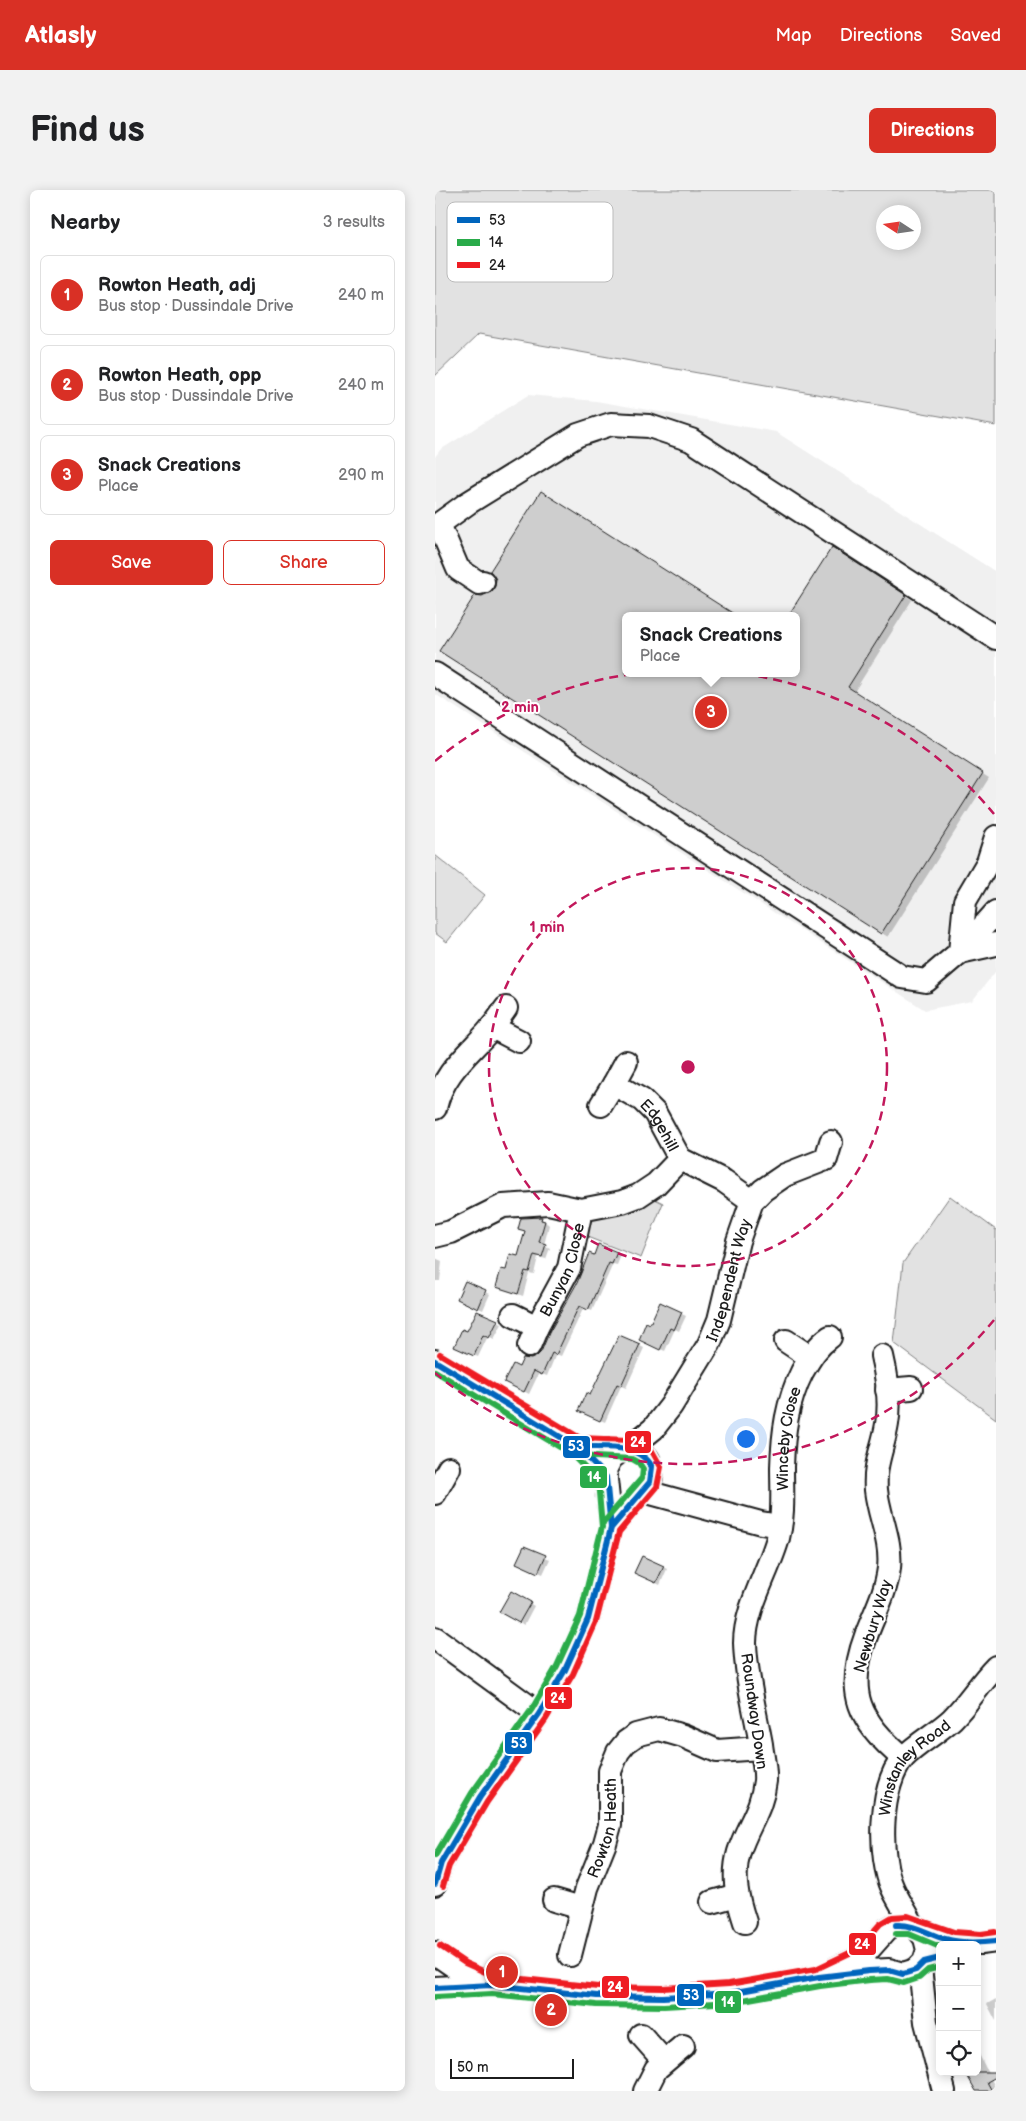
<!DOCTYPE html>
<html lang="en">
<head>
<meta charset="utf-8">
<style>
  :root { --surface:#fff; --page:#f2f2f2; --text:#202124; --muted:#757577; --line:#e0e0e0; --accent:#d93025 }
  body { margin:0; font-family:"Balsamiq Sans",sans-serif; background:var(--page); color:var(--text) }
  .controls { position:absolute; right:15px; bottom:15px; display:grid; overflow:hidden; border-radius:8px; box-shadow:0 2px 12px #0003 }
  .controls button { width:45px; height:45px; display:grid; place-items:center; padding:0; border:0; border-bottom:1px solid var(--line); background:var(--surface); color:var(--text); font:25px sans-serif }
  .compass { position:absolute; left:441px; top:15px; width:45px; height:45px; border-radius:50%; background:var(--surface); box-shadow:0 2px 12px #0003; rotate:282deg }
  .scale { position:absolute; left:15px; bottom:12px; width:124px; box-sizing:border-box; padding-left:5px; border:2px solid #1c1c1c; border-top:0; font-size:14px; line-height:18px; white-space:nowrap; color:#1c1c1c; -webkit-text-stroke:4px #fff; paint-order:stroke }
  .you { position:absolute; left:310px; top:1248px; width:18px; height:18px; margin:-12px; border:4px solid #fff; border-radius:50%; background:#1a73e8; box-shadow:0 0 0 8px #1a73e833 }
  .badge { display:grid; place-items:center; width:32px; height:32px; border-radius:50%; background:var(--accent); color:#fff; font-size:16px; font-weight:700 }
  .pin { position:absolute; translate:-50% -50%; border:2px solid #fff; box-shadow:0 1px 5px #0006 }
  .popup { position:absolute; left:187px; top:422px; width:178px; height:65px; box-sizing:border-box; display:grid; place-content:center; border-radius:8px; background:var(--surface); filter:drop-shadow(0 1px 4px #0005); font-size:16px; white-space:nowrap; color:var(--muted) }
  .popup b { font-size:19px; color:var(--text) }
  .popup::after { content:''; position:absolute; left:50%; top:100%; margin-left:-10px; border:10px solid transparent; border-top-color:var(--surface) }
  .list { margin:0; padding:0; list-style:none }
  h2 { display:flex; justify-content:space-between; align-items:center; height:65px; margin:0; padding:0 20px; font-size:21px }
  h2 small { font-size:16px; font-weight:400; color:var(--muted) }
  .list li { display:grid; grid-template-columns:32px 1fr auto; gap:15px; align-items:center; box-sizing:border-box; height:80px; margin:0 10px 10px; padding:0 10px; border:1px solid var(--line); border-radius:8px }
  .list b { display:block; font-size:19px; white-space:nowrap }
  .list p { margin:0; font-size:16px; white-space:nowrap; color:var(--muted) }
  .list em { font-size:16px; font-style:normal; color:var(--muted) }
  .actions { display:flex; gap:10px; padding:15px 20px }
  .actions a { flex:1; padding:11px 0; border:1px solid var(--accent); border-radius:8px; text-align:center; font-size:18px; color:var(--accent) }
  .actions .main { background:var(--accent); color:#fff }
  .icon { flex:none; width:28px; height:28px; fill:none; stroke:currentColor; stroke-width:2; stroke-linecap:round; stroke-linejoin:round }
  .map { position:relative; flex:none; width:561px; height:1901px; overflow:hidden; border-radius:8px }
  header { display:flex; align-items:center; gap:30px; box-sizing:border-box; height:70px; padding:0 25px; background:var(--accent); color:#fff }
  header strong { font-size:24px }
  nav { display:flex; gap:28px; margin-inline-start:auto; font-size:18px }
  .intro { display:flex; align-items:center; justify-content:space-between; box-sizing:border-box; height:120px; padding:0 30px }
  h1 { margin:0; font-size:35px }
  .button { padding:12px 22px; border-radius:8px; background:var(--accent); color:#fff; font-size:18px; font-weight:700 }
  main { display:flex; gap:30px; padding:0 30px }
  aside { flex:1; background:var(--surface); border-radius:8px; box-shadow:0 2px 12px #0003 }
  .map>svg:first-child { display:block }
</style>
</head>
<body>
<header>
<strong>Atlasly</strong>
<nav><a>Map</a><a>Directions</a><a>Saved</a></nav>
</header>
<div class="intro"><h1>Find us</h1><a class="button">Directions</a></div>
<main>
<aside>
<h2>Nearby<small>3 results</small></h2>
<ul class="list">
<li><span class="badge">1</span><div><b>Rowton Heath, adj</b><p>Bus stop · Dussindale Drive</p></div><em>240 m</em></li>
<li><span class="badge">2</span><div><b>Rowton Heath, opp</b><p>Bus stop · Dussindale Drive</p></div><em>240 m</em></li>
<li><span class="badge">3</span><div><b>Snack Creations</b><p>Place</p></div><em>290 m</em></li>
</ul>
<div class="actions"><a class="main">Save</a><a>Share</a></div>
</aside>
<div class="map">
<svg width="561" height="1901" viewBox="0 0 561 1901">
  <rect width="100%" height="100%" fill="#fff"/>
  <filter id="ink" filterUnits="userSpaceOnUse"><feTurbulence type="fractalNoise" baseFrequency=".02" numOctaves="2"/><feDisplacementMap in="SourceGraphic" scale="10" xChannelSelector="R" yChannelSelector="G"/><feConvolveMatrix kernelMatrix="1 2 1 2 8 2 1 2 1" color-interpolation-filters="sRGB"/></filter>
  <g filter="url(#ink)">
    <path fill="#f0f0f0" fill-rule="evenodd" d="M93,205l68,6 180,31 220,140v399l-24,30 -47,9 -490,-316v-237l5,-7zM191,426h170v57h-170z"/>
    <path fill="#e2e2e2" stroke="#7f7f7f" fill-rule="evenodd" d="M0,0h561v236l-517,-92 -44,42zM478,22v30h-30v-30z
      M0,665l50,40 -38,47 -12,-9z
      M515,1006l46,34v189l-102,-76 9,-80z
      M218,1008l10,5 -22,55 -59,-23 8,-17z"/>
    <path fill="#0003" d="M404,363l73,47 -58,92 135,86 -101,159 -447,-286 185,-35v57h170z
      M106,1028l8,7 -5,20 6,3 -4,11 -8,-2 -4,17 -5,-1 -6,23 -26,-9 22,-30z
      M181,1063l5,2 -4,10 -4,-1 -21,47 -8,-4 -23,49 -5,-2 -9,22 -8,-3 -10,21 -19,-10 10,-15 18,-12 4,-5 52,-96z
      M0,1068l7,3 -2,20h-5z
      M31,1092l24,12 -7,16 -20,-9z
      M226,1114l25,12 -7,15 -4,-2 -10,22 -21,-9z
      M62,1132l5,2 -8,15 -6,-3 -10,21 -18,-8 8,-16z
      M185,1146l24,12 -18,40 -5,-2 -16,36 -21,-9z
      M110,1367l5,2 -7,15 -21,-9z
      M228,1377l4,2 -7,16 -20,-10z
      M77,1403l22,13 -10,19 -23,-13z
      M561,1809v22l-9,-17z
      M542,1860l19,39v2h-19z"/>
    <path fill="#cecece" stroke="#1c1c1c" d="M106,301l196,125h-111v57h170v-57h-8l44,-69 74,48 -58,92 135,86 -102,161 -442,-283 36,-56 7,1 10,-5 3,-5 1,-7 -6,-8z
      M107,1027l-1,3 4,1 -6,21 7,2 -4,13 -8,-2 -5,17 -4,-1 -7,23 -22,-7 5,-18 5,1 4,-16 8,2 7,-25 -7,-2 3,-11z
      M163,1054l19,8 -5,12 -3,-1 -21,47 -9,-4 -23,49 -4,-2 -10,22 -8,-4 -10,21 -20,-10 9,-18 6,3 4,-9 8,1 6,-3 4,-4 8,-19 28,-50 12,-30 5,2z
      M30,1091l21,9 -8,19 -21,-10z
      M225,1112l22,10 -8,18 -4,-2 -10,22 -21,-10 7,-18 4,2z
      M42,1121l21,9 -9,18 -6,-3 -9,21 -20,-9 8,-18 5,2z
      M184,1145l21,9 -19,42 -4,-2 -17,37 -22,-10 8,-18 4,2z
      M89,1356l22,9 -8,18 -22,-10z
      M207,1366l22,10 -8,17 -22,-10z
      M76,1401l20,11 -12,21 -20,-11z
      M530,1882h31v5l-9,5 5,9h-16z"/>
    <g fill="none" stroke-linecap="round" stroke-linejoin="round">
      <defs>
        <g id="minor">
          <path d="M48,392l-4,1 -21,-14 -19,-45 29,-21 110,-68 33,-11 38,2 42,14 305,198"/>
          <path d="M0,484l467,303 24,4 34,-29 36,-40"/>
          <path d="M525,762l5,-51 23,-39 8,-25"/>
          <path d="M525,762l36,-8"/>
          <path d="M57,837l27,14"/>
          <path d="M179,894l12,-22"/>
          <path id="s1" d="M166,915l13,-21 28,16 13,13 25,46 44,22 28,20"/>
          <path d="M0,918c7,-33 31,-52 52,-75 7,-8 13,-16 19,-25"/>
          <path d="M0,1046l16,-4 52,-26 45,-3 33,7 41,-8 16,-6 18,-12 24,-25"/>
          <path d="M78,1125l24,12"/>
          <path d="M351,1151l24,16"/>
          <path id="s2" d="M94,1156l8,-19 32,-59 12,-58"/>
          <path d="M447,1166c5,21 9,46 5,68 -4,25 -13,39 -11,66 3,27 16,51 13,78 -3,25 -15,46 -23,68 -21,56 -7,86 37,122"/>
          <path d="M0,1171l142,86 29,30"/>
          <path d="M452,1200l24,-2"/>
          <path id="s3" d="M193,1259l25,-20 18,-23 38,-62 10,-24 19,-79 14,-40 11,-11 22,-15 41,-16 5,-17"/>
          <path d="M208,1301l118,32 19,3"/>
          <path d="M0,1303l14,-25"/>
          <path d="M176,1338l39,-46c4,-13 0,-29 -16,-32 -5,-2 -11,0 -16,0"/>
          <path d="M0,1448l104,76"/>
          <path d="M0,1694l6,-21 39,-66 59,-83 26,-44 23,-51 23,-91 -6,-58 6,-12 11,-8"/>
          <path d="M119,1710l27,8"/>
          <path d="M277,1712l25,-7"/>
          <path id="s4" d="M310,1732c-8,-24 -13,-46 -6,-70 8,-26 23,-42 26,-71 1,-12 -3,-26 -4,-37 -6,-33 -15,-68 -16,-101 0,-35 24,-72 33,-105 6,-23 4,-47 4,-71 1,-34 5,-65 20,-95 8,-14 15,-26 28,-35"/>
          <path id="s5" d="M478,1736c-6,-13 -14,-24 -20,-37 -15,-32 -14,-104 11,-132 14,-14 33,-24 48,-38 16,-16 28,-36 44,-52"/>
          <path d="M0,1763l26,18 25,12"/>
          <path id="s6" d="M135,1765l17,-67 18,-45 5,-18v-54l8,-19 8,-10 10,-7 23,-6 24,7 34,15 44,-3"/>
          <path d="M485,1777l6,55 18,69"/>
          <path d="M400,1779l28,-13 23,-26 7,-4 13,-2 46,17 29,2 15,-2"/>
          <path d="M0,1798l57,-3 105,11 66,1 67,-4 89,-16 50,-6 20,-1 14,4 13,-4 8,-8 4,-12 -3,-12 -7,-9"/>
          <path d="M206,1845l23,26"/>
          <path d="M210,1901l11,-22 27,-23"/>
        </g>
      </defs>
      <use href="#minor" stroke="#1c1c1c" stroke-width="26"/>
      <use href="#minor" stroke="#fff" stroke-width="22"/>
      <defs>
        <path id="bus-1" d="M0,1171l142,86 29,30 5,51 -23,91 -23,51 -26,44 -59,83 -39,66 -6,21
          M142,1257c24,1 62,-5 75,20l-2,15 -39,46
          M461,1735c18,-1 32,9 49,14 17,5 34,4 51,2
          M0,1798l57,-3 105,11 66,1 67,-4 89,-16 50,-6 20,-1 14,4 13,-4 8,-8 16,-4"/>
        <path id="bus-2" d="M0,1181l136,83 27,27 4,46 -22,89 -23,50 -25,43 -60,84 -37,63
          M142,1266l55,3 7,4 4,6 -1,9 -38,44
          M461,1744h13l31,13
          M0,1807l57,-3 104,11 68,1 68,-4 88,-16 50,-6 18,-1 16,4 15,-5 9,-8 12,-3"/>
        <path id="bus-3" d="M5,1164l140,84 48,2 15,3 9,8 9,16 -4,20 -38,45 -23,90 -23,52 -27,45 -59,83 -38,64 -6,20
          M5,1756l25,17 29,13 104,11 65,1 66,-4 87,-15 42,-20 22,-25 12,-7 16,-1 46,16 27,2 14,-2"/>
      </defs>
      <use href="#bus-1" stroke="#fff" stroke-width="10"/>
      <use href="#bus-2" stroke="#fff" stroke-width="10"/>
      <use href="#bus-3" stroke="#fff" stroke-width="10"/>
      <use href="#bus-1" stroke="#0065bd" stroke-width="6"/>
      <use href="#bus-2" stroke="#29ab4a" stroke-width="6"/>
      <use href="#bus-3" stroke="#ee1d23" stroke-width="6"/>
    </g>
  </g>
  <g fill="none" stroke="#c2185b" stroke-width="2.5" stroke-dasharray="9 6">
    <circle cx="253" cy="877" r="199"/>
    <path d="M559 1130A397 397 0 0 1 0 1183M0 571A397 397 0 0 1 559 624"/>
  </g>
  <g text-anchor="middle" stroke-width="4" stroke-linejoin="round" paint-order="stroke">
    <g font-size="16" fill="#1c1c1c" stroke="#fff">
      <text dy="6" stroke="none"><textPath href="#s1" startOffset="88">Edgehill</textPath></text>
      <text dy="6" stroke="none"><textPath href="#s2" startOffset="84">Bunyan Close</textPath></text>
      <text dy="6" stroke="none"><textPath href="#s3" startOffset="201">Independent Way</textPath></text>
      <text dy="6" stroke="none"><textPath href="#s4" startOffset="498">Winceby Close</textPath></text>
      <text transform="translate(437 1436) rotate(-73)" y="6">Newbury Way</text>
      <text transform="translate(320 1521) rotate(82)" y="6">Roundway Down</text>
      <text dy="6" stroke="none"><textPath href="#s5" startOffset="176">Winstanley Road</textPath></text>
      <text dy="6" stroke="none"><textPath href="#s6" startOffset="132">Rowton Heath</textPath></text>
    </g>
  </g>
  <rect x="12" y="12" width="166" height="80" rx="8" fill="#fff" stroke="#bbb" stroke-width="1"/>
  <rect x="22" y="27" width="23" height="6" fill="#0065bd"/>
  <rect x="22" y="49" width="23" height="7" fill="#29ab4a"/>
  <rect x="22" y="72" width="23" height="6" fill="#ee1d23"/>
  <g font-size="14" fill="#1c1c1c">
    <text x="54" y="35">53</text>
    <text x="54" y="57">14</text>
    <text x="54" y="80">24</text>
  </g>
  <circle cx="253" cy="877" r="8" fill="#c2185b" stroke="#fff" stroke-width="2.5"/>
  <g font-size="15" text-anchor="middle" font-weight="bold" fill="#c2185b" stroke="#fff" stroke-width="4" stroke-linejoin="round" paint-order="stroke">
    <text x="85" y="522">2 min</text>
    <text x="112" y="742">1 min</text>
  </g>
  <g stroke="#fff" stroke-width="2">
    <rect x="189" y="1240" width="28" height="24" rx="5" fill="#ee1d23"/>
    <rect x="127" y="1245" width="29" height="24" rx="5" fill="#0065bd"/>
    <rect x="144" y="1275" width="29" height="24" rx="5" fill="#29ab4a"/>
    <rect x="109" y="1496" width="29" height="24" rx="5" fill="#ee1d23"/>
    <rect x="69" y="1541" width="29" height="24" rx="5" fill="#0065bd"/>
    <rect x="413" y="1742" width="29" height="24" rx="5" fill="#ee1d23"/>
    <rect x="166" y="1785" width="29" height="24" rx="5" fill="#ee1d23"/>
    <rect x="241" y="1793" width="29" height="24" rx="5" fill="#0065bd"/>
    <rect x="279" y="1800" width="28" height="24" rx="5" fill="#29ab4a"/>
  </g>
  <g font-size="14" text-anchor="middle" font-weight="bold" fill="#fff">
    <text x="203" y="1257">24</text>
    <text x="141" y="1261">53</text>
    <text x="159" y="1292">14</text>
    <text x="123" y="1513">24</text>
    <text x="84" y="1558">53</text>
    <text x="427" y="1759">24</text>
    <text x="180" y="1802">24</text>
    <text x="256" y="1810">53</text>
    <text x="293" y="1817">14</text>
  </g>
</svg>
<div class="controls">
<button>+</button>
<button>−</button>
<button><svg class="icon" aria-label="locate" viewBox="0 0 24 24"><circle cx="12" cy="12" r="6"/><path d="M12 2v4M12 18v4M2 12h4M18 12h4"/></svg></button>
</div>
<svg class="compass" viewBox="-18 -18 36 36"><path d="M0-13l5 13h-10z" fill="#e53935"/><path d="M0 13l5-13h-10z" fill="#757577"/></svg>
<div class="scale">50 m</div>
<div class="you"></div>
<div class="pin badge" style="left:67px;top:1782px">1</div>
<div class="pin badge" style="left:116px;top:1820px">2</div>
<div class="pin badge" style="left:276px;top:522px">3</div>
<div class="popup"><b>Snack Creations</b>Place</div>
</div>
</main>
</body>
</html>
